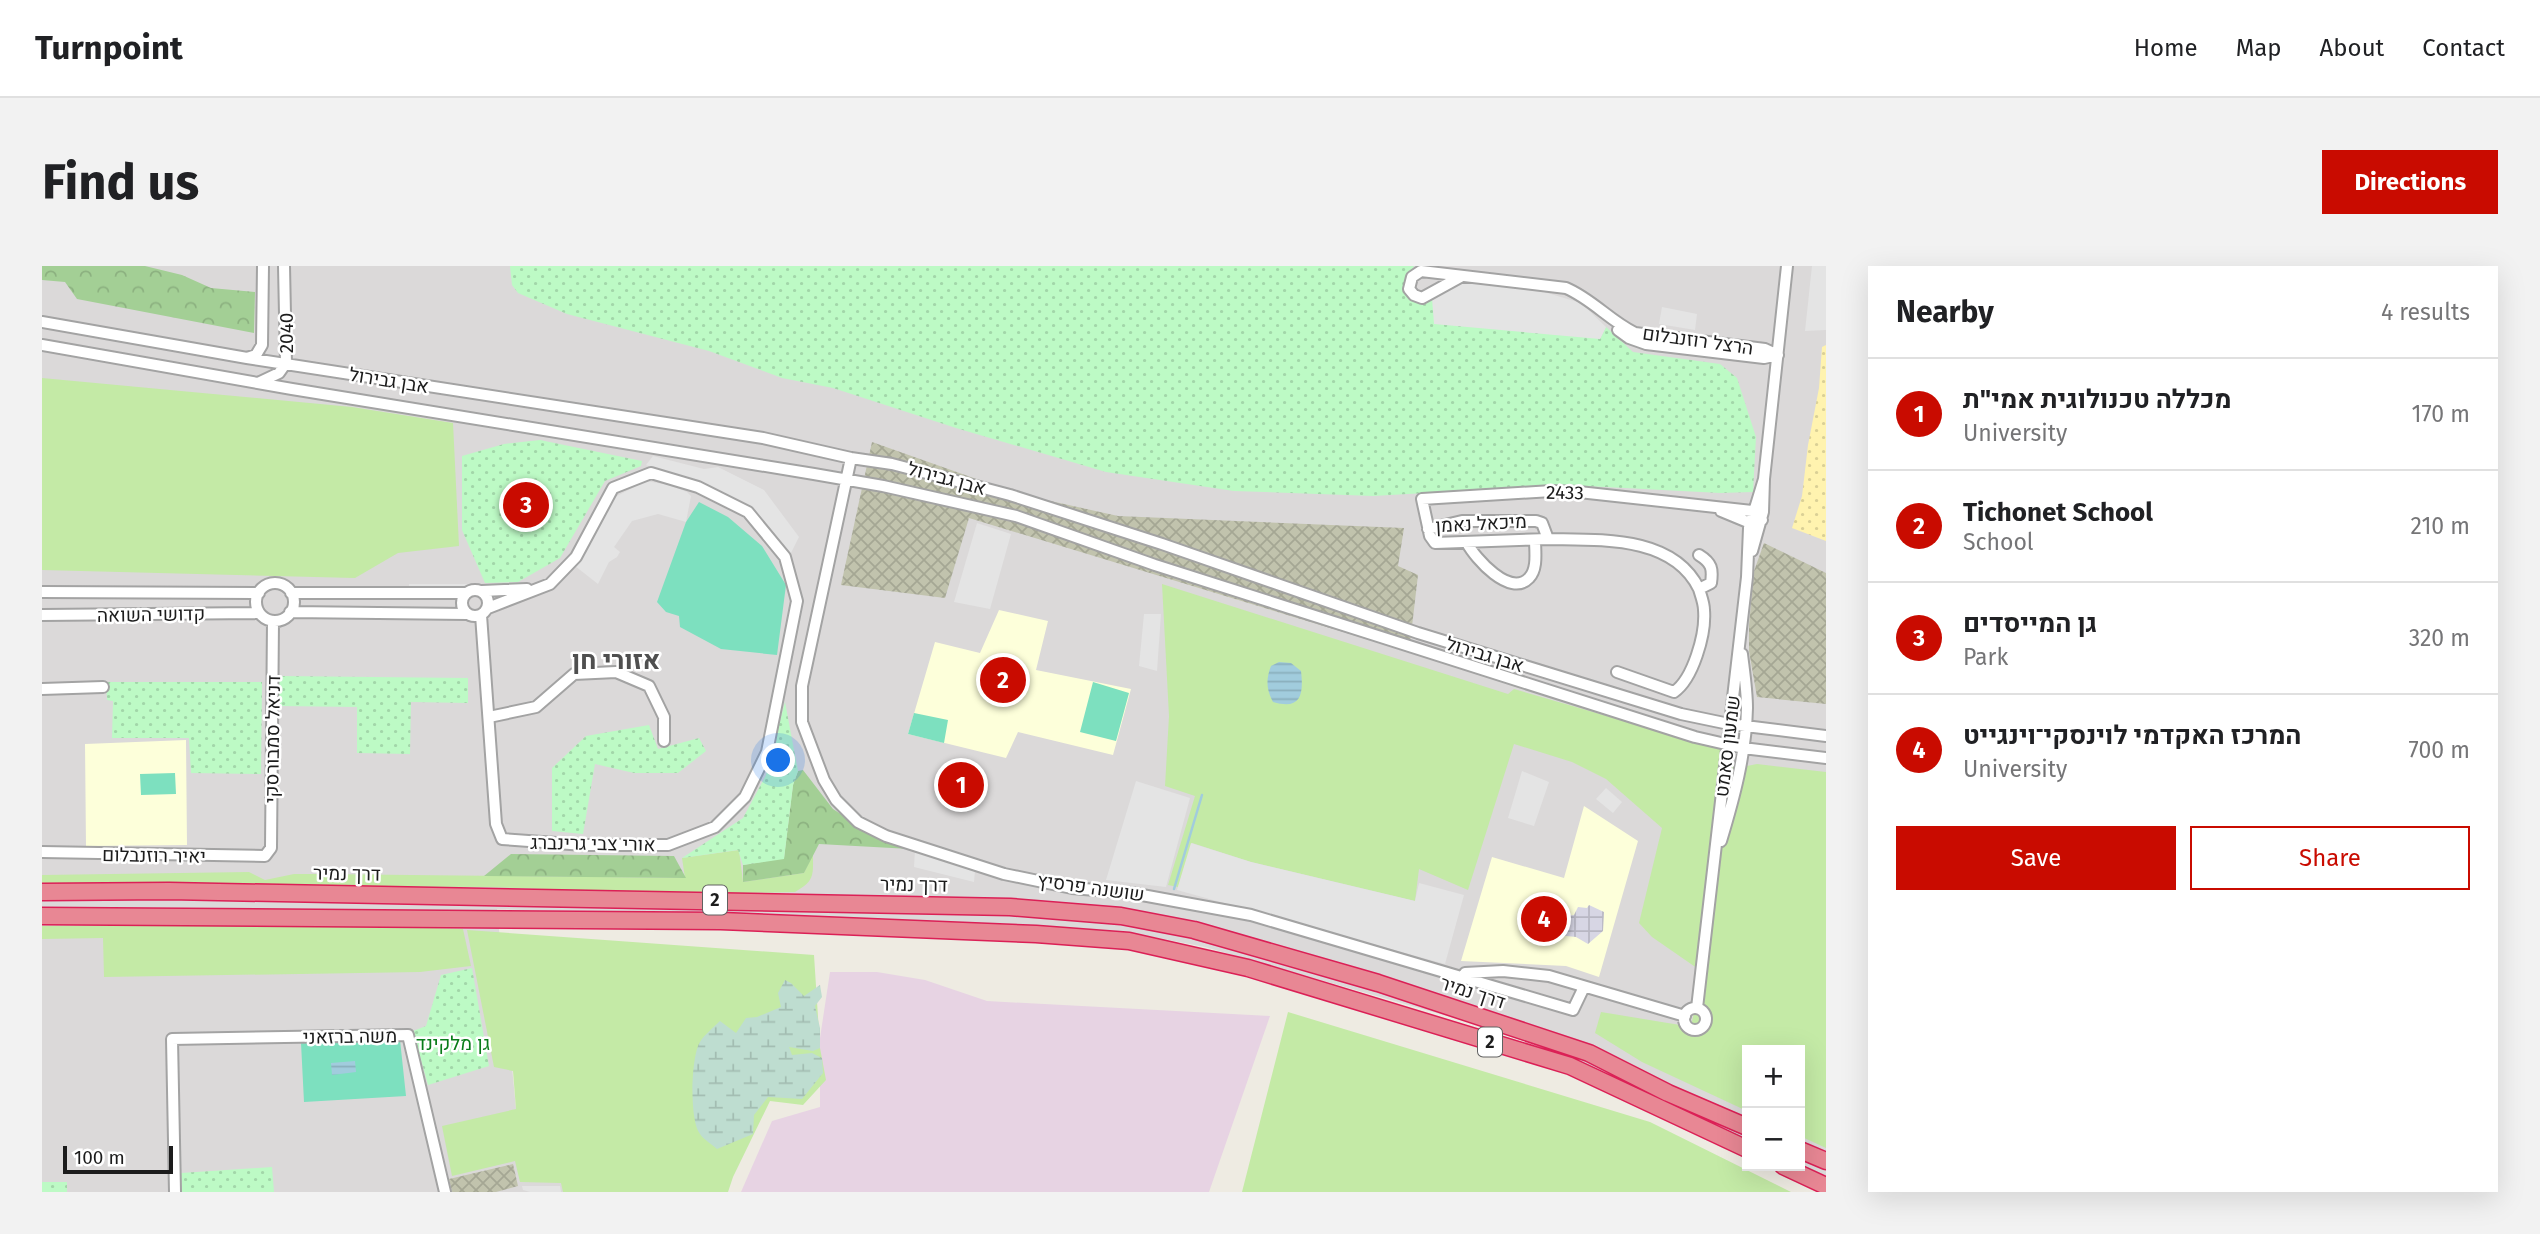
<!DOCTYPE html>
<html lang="en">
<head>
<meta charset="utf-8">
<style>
  :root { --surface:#fff; --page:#f2f2f2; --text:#202124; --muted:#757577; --line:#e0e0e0; --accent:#c90b00 }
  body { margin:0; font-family:"Fira Sans",Heebo,sans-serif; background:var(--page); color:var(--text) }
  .controls { position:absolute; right:21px; bottom:21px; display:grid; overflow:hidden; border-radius:0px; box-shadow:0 7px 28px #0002 }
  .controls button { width:63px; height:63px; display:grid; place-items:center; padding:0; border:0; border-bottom:2px solid var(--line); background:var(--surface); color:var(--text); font:35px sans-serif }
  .scale { position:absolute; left:21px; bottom:18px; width:110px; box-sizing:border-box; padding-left:7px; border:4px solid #1c1c1c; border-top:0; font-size:19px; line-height:24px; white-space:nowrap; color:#1c1c1c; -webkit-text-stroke:5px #fff; paint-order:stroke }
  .you { position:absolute; left:737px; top:495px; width:24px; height:24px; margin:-18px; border:5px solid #fff; border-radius:50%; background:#1a73e8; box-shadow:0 0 0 10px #1a73e833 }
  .badge { display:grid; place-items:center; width:46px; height:46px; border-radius:50%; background:var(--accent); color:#fff; font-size:23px; font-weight:700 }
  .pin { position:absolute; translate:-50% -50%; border:4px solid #fff; box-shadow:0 2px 7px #0006 }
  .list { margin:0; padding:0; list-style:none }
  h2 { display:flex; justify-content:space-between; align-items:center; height:91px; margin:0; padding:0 28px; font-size:30px }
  h2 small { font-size:23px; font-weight:400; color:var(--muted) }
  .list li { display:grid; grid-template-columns:46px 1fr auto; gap:21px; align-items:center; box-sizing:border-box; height:112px; padding:0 28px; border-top:2px solid var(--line) }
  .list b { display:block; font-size:26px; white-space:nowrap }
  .list p { margin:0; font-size:23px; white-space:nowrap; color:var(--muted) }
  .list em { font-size:23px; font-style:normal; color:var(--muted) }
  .actions { display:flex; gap:14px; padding:21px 28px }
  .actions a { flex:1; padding:16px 0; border:2px solid var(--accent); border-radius:0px; text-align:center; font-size:24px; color:var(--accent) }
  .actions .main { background:var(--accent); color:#fff }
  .map { position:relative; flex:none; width:1784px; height:926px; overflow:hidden; border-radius:0px }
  header { display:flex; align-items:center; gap:42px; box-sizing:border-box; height:98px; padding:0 35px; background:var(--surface); border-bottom:2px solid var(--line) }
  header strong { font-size:33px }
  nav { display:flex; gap:38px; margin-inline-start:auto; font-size:24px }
  .intro { display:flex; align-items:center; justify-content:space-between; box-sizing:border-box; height:168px; padding:0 42px }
  h1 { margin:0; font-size:49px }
  .button { padding:18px 32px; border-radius:0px; background:var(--accent); color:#fff; font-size:24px; font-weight:700 }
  main { display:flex; gap:42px; padding:0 42px }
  aside { flex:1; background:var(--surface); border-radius:0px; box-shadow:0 7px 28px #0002 }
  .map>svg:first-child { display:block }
</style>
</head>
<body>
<header>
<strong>Turnpoint</strong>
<nav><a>Home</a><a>Map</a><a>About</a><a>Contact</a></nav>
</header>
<div class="intro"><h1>Find us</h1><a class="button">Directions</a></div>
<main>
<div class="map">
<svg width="1784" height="926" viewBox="0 0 1784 926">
  <defs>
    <pattern id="construction-cross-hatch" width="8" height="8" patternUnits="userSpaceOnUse" patternTransform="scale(1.75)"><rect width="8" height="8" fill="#c1c3ad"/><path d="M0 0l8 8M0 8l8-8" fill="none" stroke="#a5a794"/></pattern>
    <pattern id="forest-crowns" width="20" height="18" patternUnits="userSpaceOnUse" patternTransform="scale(1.75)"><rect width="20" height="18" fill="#a3cf95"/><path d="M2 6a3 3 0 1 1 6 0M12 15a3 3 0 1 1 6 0" fill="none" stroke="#8cb180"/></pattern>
    <pattern id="wetland-marsh" width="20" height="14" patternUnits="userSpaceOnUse" patternTransform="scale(1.75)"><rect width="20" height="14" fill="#beddd0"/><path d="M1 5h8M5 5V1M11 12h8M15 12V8" fill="none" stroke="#a3bdb2"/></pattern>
    <pattern id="sand-dots" width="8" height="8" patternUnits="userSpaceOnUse" patternTransform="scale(1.75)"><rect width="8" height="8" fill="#fff3af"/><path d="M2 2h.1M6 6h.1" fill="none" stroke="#dad096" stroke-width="1.8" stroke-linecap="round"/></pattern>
    <pattern id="park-dots" width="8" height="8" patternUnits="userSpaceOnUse" patternTransform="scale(1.75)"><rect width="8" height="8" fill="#bdfac5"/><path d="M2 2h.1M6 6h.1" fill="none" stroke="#a2d6a9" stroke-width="1.8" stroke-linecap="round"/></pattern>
    <pattern id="plaza-grid" width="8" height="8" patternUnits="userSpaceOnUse" patternTransform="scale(1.75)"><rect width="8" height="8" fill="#d7d6e4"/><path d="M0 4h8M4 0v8" fill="none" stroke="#b8b7c3"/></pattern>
    <pattern id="water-rules" width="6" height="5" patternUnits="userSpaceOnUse" patternTransform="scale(1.75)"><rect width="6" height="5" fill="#a1ccdd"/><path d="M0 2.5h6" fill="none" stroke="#8aafbd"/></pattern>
  </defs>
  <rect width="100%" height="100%" fill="#eeebe2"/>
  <path fill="#dbd9d9" d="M0,0h1784v912l-26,-12v-116h-53v90l-174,-83 -63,-23 -305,-87 -57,-11 -38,-6 -613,-21 19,200 164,83h-638z"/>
  <path fill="#e7d3e3" d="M788,706h47l48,8 62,21 283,15 -61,176h-468l31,-71 48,-14v-69z"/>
  <path fill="#fdffda" d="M957,344l49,11 -12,49 95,19 -18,66 -95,-23 -12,26 -98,-24 27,-92 45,11z
    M144,474l1,105 -101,1 -1,-102z
    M1542,540l54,35 -39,136 -33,-11 -105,-5 31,-104 72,21z"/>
  <path fill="url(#construction-cross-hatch)" d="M830,176l147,52 99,22 286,12 -6,38 20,9 -9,77 -440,-134 -24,80 -104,-13z
    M1722,277l62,30v131l-69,-7 -8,-46v-26l5,-54z
    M471,898l5,22 -22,6h-44l-3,-13z"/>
  <path fill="#c4eaa6" d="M0,112l310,29 101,16 6,123 -61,7 -43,25 -313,-8z
    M1120,318l346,110 6,-5 207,60 -1,14 22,4 15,-3 69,8v376l-26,-12v-86h-53v61l-105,-49 -47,-29 6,-21 85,14 5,-1 13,-52 -52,-36 -13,-14 23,-95 -56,-49 -34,-17 -58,-18 -46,146 -49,-21 -4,32 -164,-39 -59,-19 -14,44 -10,-2 27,-89 -30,-10 4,-70z
    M697,584l4,32 61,-9 9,-19c0,21 2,27 -18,38l-101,2 -208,-7 -444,-2v-10l207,-3 16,8 29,-6h20l371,4 -3,-20z
    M0,660h329l92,3 8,37 -51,6 -316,5 -1,-39 -61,1z
    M425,664l347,25 6,93 6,32 -23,25 -33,-4 -37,76 -5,15h-165l-2,-9 -41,-1 -5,-21 -63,15 -10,-50 74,-17 -3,-38 -19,-4z
    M1246,746l362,110 141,70h-549z"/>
  <path fill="url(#forest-crowns)" d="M0,0h103l37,9 29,13 44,4 -1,41 -177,-34 -12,-17 -23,-2z
    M761,504l30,39 43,28 34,12 -91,-5 -15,29 -61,9v-17l41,-7 9,-73 5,-14z
    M469,588l163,2 12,22 -202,-2z"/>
  <path fill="url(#wetland-marsh)" d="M743,714l6,3 13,13 16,-11 2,12 -7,9 5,22v20l-7,3 -24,-4 3,8 20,-2 10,5 1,15 -21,26 -34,-2 -14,18 -1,19 -36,15c-5,-5 -13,-9 -17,-15 -11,-14 -9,-78 0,-92 5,-8 13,-14 20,-21l16,12 10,-15 11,-1 24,-10 -3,-14z"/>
  <path fill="url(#sand-dots)" d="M1784,79v196l-34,-13 10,-32 6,-51 11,-57 3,-41z"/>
  <path fill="url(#park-dots)" d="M468,0h904l-6,10 -1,18 25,4 168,41 6,-12 27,25 87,12 17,14 19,59 -3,55 -33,1 -153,-8 -194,11 -139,-5 -128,-19 -150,-44 -123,-40 -51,-10 -73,-27 -142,-37 -49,-21 -6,-8z
    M498,174l102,21 -1,5 -36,15 -45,77 -42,24 -33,1 -23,-53v-74l42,-12z
    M236,410l190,2v25l-57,-1 -1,52 -53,-1v-46l-79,-1z
    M64,416h156l-1,92 -70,-1 -2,-35h-77l1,-37 -6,-1z
    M743,436l13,69 -5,14 -9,74 -41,6 -5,-15 -56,8 61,-40 23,-43z
    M607,459l9,24 41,-11 7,13 -28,22h-44l-39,-9 -12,70 -31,-3v-63l34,-32z
    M430,702l17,98 -61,19 -15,-54 13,-5 15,-51z
    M230,901l2,25h-92l-1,-19z
    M0,916h25v10h-25z"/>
  <path fill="#7de0bf" d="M657,236l29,15 34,29 24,39 -9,70 -56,-6 -41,-22 -1,-11 -13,-4 -9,-10 29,-80z
    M1051,416l36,11 -13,48 -36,-9z
    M872,447l34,7 -4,23 -36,-9z
    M133,507l1,21 -35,1 -1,-21z
    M358,774l6,56 -102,6 -3,-59z"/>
  <path fill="#e4e4e4" d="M1770,0h14v64l-21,1z
    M1429,16l73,10 37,11 25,24 -6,12 -166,-15 -2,-26 19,-12z
    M1620,41l35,7 -2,16 -36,-6z
    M611,190l51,13 14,-2 46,23 35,47 -9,18 -41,-44 -49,-27 -54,-19z
    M604,215l23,4 18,7 4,4 -5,26 -28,-8 -26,7 -18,26 6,5 -3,5 -8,5 -11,22 -23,-18 36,-67z
    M935,257l34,11 -21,75 -36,-7z
    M367,318h61v6h-61z
    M1102,348h17l-4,57 -18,-5z
    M1480,505l27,11 -15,44 -26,-8z
    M1094,515l54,17 -24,89 -60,-7z
    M1564,522l16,14 -9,11 -17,-14z
    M1149,577l60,19 164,39 4,-18 45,12 -19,69 -268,-74z
    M873,584l60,20 -1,12 -60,-15z
    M480,920h38l1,6h-31l-7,-2z"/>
  <path fill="url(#plaza-grid)" d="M1547,639l15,7 -1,19 -15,13 -12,-7 -19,-2 -4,-7 4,-11 17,-2 4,-8 9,1z"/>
  <path fill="url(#water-rules)" d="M1237,396l12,1 10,8c3,25 -1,39 -28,31 -7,-13 -7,-23 -2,-36z
    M313,795l1,11 -24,3 -1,-12z"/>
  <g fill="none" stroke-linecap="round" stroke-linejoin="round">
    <path stroke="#a1ccdd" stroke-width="2.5" d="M1132,623l28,-94"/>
    <defs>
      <path id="minor" d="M1420,10l-40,22 -8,-3 -5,-6 3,-12 9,-6 145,17c26,11 44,33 69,45l130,16 13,6
        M0,56l205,36 516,80 88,20 41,6 118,31 152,49 256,89 263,81 48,10 97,12
        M1576,64l11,8 17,6 118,14 14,-3
        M0,79l250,44 522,85 69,12 133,30 139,49 540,172 48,11 83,10
        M205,92l9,-3 6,-10 1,-79
        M218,116l19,-9 7,-10 -2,-97
        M809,192l-49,228v36l22,58 12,20 22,22 28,14 118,38 68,14 59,5 120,22 322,95 11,-23
        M1679,245l29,12 5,-2
        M1386,263l34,-8h74l6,2 6,16c51,1 125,-4 151,50l12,-6c2,-14 1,-20 -12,-28
        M1506,273l-113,4 -5,-7 -8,-37 130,-8 27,1 173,19 10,9
        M1425,277c8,15 43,55 62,35 9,-9 6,-27 6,-38
        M1710,285l11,-39 1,-33 23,-213
        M214 336a19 19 0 1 1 38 0a19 19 0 1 1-38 0Z
        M420 337a13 13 0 1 1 26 0a13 13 0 1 1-26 0Z
        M440,325l45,-2
        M0,326l217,1
        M249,327h175
        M248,346l177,2
        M0,349l217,-2
        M439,349l15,209 6,15 82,6h84l47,-18 30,-30 22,-45 30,-151 -12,-44 -37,-45 -50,-25 -47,-14 -38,15 -37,69 -26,27 -62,24
        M1575,406l57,20c19,-13 32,-58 30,-82 0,-7 -3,-14 -5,-21
        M0,423l61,-2
        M447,451l47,-10 38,-33 42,-2 33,14 15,31v24
        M1679,575c13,-43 25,-87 26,-133 0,-18 -3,-37 -5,-54
        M0,586l223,4 6,-8 2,-227
        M1423,707l38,-2 46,5 136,40
        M1655,742l50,-431 2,-49 15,-49
        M1642 753a11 11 0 1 1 22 0a11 11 0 1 1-22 0Z
        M133,926l-3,-153 236,-4 37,157"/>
      <path id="highway" d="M0,626l127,-1 841,16 111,9 73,14 184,53 211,70 79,40 79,34
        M0,650l679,5 315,13 93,7 119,27 322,98 177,83
        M1758,884l26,11
        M1741,900l43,20"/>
    </defs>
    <use href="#minor" stroke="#a3a3a3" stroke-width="14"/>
    <use href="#highway" stroke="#db2056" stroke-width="19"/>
    <use href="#minor" stroke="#fff" stroke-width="10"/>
    <use href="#highway" stroke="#e88794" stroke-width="16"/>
  </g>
  <g text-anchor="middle" stroke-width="5" stroke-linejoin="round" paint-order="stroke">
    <g fill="#fff" stroke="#606060" stroke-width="2">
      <rect x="661" y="619.5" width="24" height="29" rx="5"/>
      <rect x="1436" y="761.5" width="24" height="29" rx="5"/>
    </g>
    <g font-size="18" font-weight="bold" fill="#1c1c1c">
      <text x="673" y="640">2</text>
      <text x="1448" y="782">2</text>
    </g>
    <g font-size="19" fill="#1c1c1c" stroke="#fff">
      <text transform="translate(244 67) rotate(-90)" y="7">2040</text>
      <text transform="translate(1656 74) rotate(8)" y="7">הרצל רוזנבלום</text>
      <text transform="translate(347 114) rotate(9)" y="7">אבן גבירול</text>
      <text transform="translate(905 212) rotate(15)" y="7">אבן גבירול</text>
      <text transform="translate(1523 226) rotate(1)" y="7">2433</text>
      <text transform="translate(1439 257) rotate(-3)" y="7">מיכאל נאמן</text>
      <text transform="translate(109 348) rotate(-1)" y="7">קדושי השואה</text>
      <text transform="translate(1443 388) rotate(17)" y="7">אבן גבירול</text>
      <text transform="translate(230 473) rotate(-89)" y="7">דניאל סמבורסקי</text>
      <text transform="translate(1685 480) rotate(-83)" y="7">שמעון סאמט</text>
      <text transform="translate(551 577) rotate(1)" y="7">אורי צבי גרינברג</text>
      <text transform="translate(112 589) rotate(1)" y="7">יאיר רוזנבלום</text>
      <text transform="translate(305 607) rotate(1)" y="7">דרך נמיר</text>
      <text transform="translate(872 618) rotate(1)" y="7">דרך נמיר</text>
      <text transform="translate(1049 621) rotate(8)" y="7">שושנה פרסיץ</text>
      <text transform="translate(1431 726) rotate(18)" y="7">דרך נמיר</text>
      <text transform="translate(308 770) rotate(-1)" y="7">משה ברזאני</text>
    </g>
    <g font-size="19" fill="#097c19" stroke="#fff">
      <text x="411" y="784">גן מלקינד</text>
    </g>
    <g font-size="26" font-weight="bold" fill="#4f4f4f" stroke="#fff">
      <text x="574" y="403">אזורי חן</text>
    </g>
  </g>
</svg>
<div class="controls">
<button>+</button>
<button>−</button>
</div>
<div class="scale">100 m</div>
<div class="you"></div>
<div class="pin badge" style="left:919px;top:519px">1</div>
<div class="pin badge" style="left:961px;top:414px">2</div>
<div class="pin badge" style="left:484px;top:239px">3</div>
<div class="pin badge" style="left:1502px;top:653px">4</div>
</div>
<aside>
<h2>Nearby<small>4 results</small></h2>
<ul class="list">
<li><span class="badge">1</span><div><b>מכללה טכנולוגית אמי&quot;ת</b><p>University</p></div><em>170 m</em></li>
<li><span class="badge">2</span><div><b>Tichonet School</b><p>School</p></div><em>210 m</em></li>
<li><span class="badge">3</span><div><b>גן המייסדים</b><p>Park</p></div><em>320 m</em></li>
<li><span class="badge">4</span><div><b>המרכז האקדמי לוינסקי־וינגייט</b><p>University</p></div><em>700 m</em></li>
</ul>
<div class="actions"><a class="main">Save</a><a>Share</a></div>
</aside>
</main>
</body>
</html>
